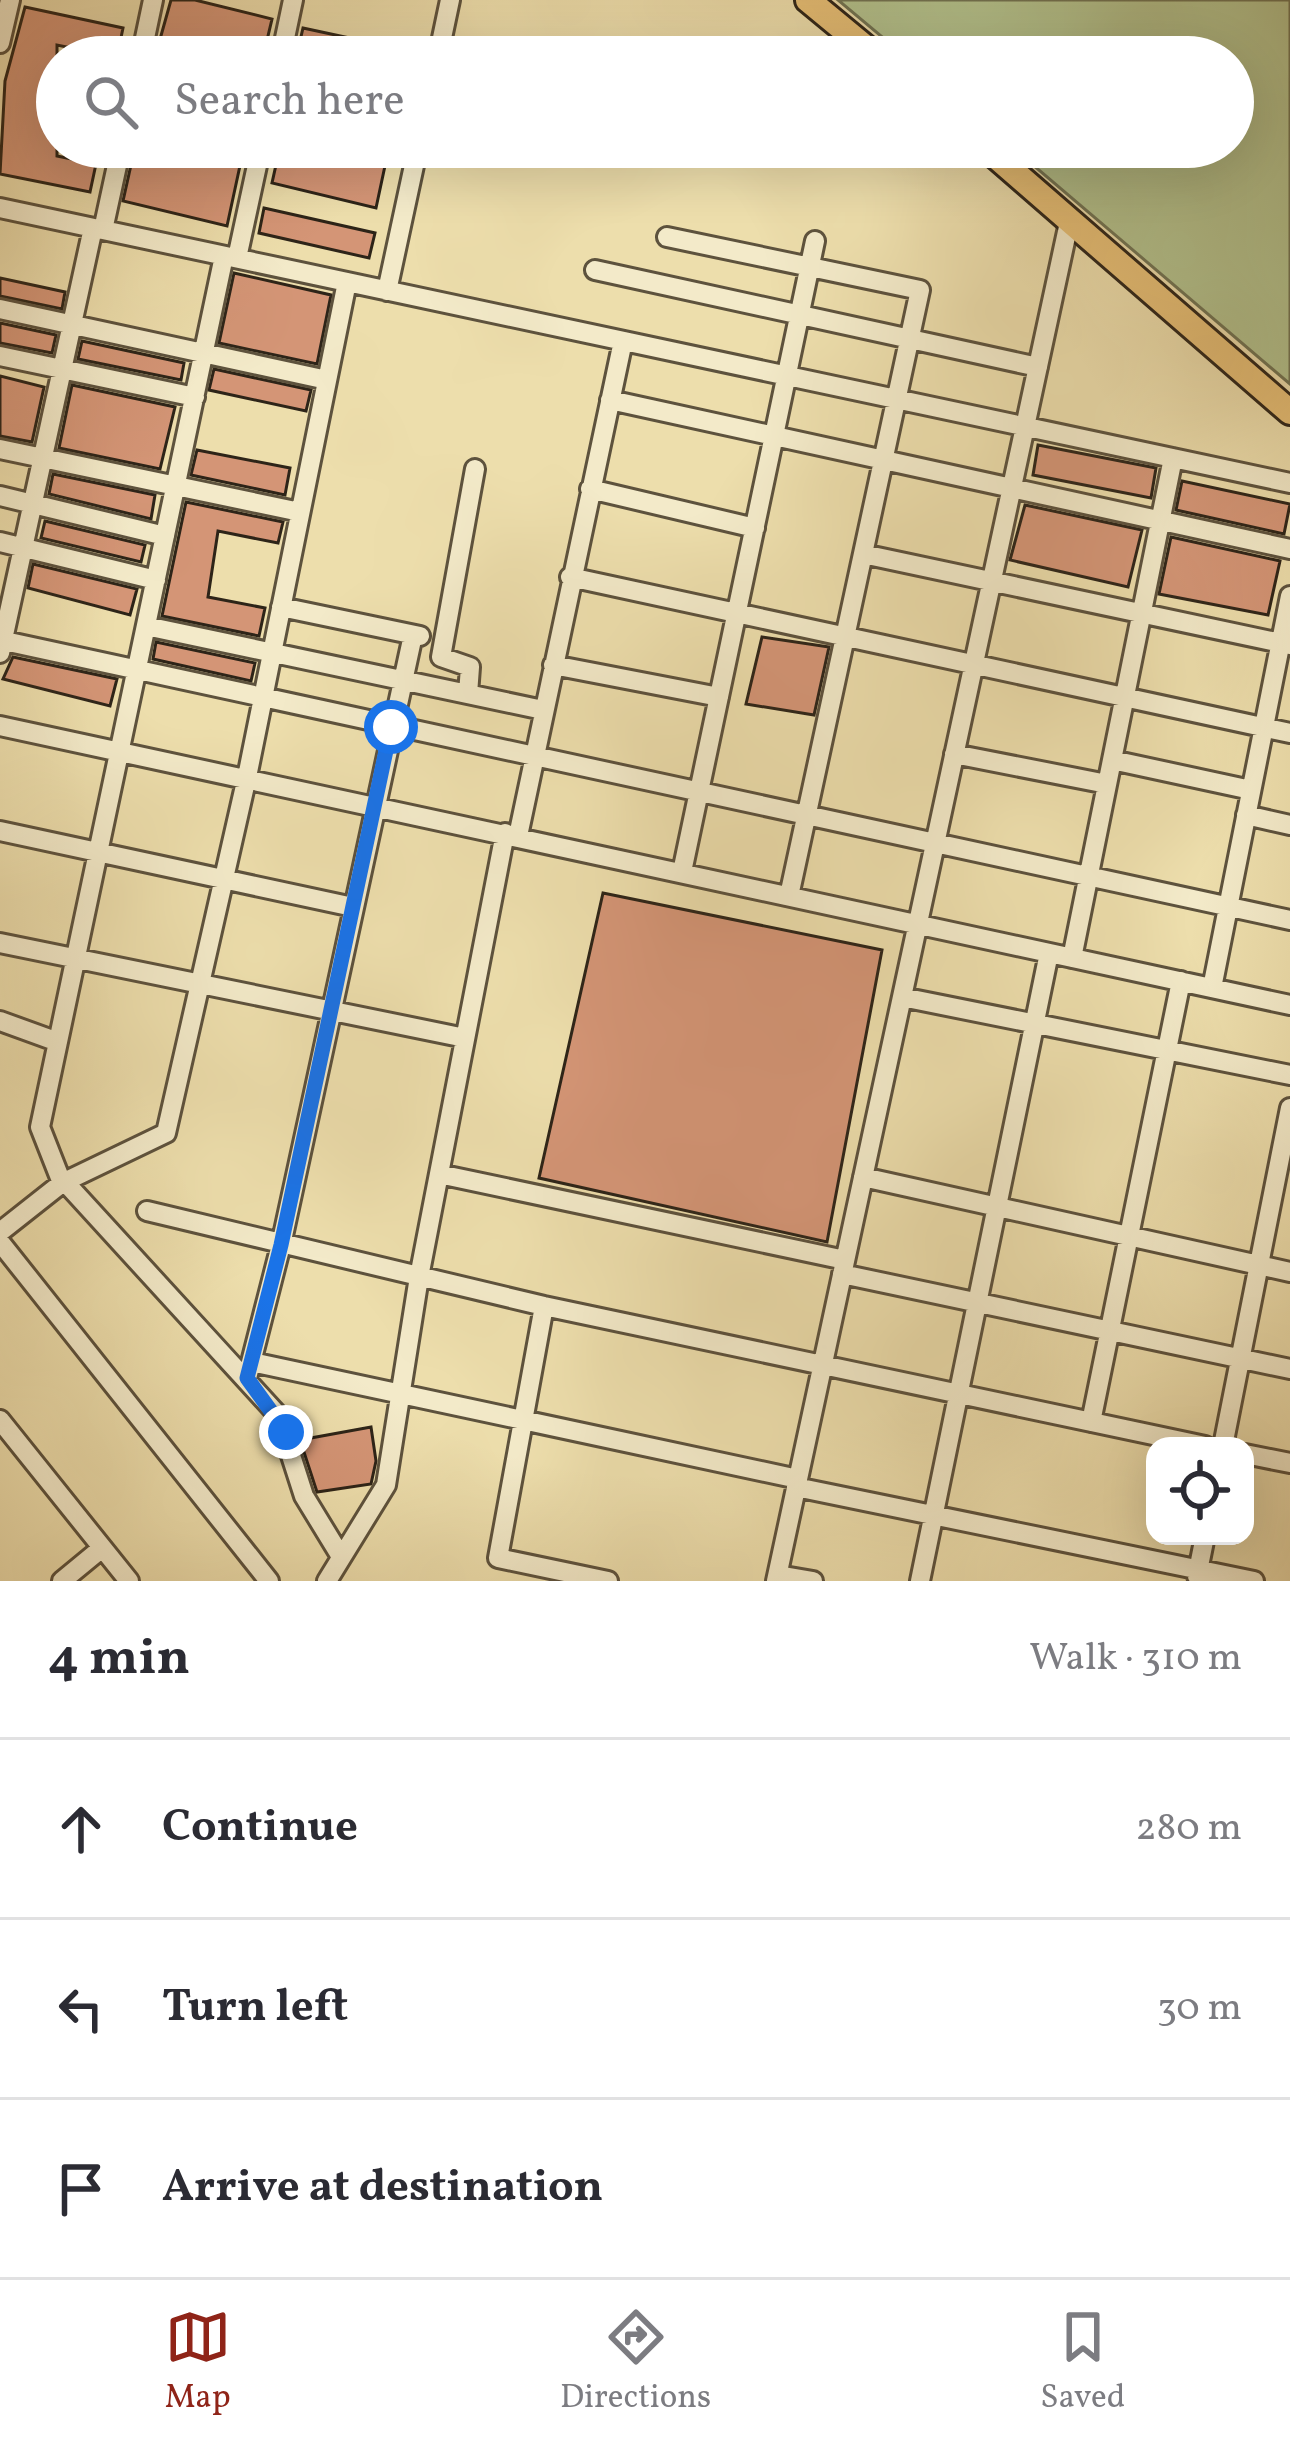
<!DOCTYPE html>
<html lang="en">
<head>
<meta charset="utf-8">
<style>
  :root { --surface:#fff; --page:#f2f2f3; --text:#2b2b33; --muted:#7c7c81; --line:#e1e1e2; --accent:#8f2418 }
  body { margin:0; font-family:Vollkorn,serif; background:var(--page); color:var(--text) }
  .controls { position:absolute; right:36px; bottom:36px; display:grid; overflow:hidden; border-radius:24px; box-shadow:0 12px 48px #0002 }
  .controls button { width:108px; height:108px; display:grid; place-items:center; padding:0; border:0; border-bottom:3px solid var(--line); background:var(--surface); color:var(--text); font:60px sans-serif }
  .stop { position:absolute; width:36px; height:36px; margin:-27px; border:9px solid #1a73e8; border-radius:50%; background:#fff }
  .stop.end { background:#1a73e8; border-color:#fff; box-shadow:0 3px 12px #0008 }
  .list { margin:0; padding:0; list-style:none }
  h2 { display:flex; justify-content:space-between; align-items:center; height:156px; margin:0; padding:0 48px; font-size:51px }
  h2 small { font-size:39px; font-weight:400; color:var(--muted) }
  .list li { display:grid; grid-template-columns:78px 1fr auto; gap:36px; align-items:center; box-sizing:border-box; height:180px; padding:0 48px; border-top:3px solid var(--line) }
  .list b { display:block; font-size:45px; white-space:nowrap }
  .list em { font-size:39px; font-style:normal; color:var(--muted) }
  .icon { flex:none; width:66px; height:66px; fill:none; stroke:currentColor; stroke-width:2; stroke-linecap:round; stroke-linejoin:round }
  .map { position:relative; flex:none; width:1290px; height:1581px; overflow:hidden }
  .search { position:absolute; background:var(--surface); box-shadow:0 12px 48px #0002; left:36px; right:36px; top:36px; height:132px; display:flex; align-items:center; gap:30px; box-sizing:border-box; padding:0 42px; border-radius:66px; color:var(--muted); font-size:45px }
  .sheet { height:696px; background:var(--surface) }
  nav { display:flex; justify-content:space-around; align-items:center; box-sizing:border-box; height:168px; border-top:3px solid var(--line); background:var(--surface); font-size:33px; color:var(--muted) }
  nav a { display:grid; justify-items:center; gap:6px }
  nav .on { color:var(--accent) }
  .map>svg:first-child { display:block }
</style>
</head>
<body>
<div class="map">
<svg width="1290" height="1581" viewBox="0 0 1290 1581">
  <rect width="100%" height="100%" fill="#eddeac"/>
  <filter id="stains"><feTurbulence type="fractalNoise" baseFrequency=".00167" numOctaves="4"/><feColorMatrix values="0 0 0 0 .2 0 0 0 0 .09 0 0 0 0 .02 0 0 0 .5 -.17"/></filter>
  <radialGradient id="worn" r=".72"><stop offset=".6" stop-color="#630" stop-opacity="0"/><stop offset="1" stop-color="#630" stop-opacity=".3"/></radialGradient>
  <path fill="#b2c28e" stroke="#707353" stroke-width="3" d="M838,0h452v384l-278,-237h221v-90h-327z"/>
  <path fill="#d49576" stroke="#2d2418" stroke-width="3" d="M171,0h24l77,19 -9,38h-108z
    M25,7l98,21 -6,29 -60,-12v111l39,8 -6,28 -90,-18 5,-93z
    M303,28l107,23 -1,6 -112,-3z
    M135,147h109l-17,79 -104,-25z
    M280,147h109l-13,61 -104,-25z
    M264,208l111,25 -6,25 -110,-25z
    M234,273l97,22 -14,69 -98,-21z
    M0,278l65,14 -3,17 -62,-13z
    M0,323l56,12 -4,18 -52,-10z
    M82,341l102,22 -3,17 -103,-21z
    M214,369l97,21 -5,21 -97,-21z
    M0,376l44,11 -12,55 -32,-6z
    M72,385l103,22 -15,62 -101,-21z
    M1038,445l118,23 -5,30 -118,-23z
    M197,450l93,18 -5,27 -94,-20z
    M53,474l102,21 -4,24 -102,-25z
    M1182,481l108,23 -6,30 -108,-24z
    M186,502l97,20 -5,21 -60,-12 -10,66 57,11 -6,28 -97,-20z
    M1025,505l117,25 -14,57 -118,-27z
    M45,521l100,24 -4,17 -100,-24z
    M1171,537l109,24 -12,54 -109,-21z
    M33,564l104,25 -7,26 -102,-27z
    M762,637l67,10 -15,68 -68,-11z
    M156,642l99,21 -4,18 -98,-22z
    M13,657l104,22 -7,27 -107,-27z
    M603,893l279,57 -55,292 -288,-64z
    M371,1427l5,34 -5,23 -54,8 -17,-52z"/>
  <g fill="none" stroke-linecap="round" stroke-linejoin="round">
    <defs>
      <path id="minor" d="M0,43l10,-43
        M141,57l12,-57
        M281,57l12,-57
        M438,57l12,-57
        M0,208l1290,275
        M103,230l18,-83
        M667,237l253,53 -131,606
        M237,258l24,-111
        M595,270l443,97
        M387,291l31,-144
        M0,309l327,71
        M0,356l195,41
        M610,400l680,149
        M0,449l300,63
        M590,489l165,39
        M0,496l165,40
        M0,542l156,38
        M863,554l427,91
        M570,577l720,156
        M281,607l139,29
        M146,626l397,84
        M0,640l1290,280
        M0,653l93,-425
        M553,665l166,32
        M468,694l2,-27 -29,-10 34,-188
        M0,726l1290,279
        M954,754l153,30
        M1112,760l139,30
        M1246,815l44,10
        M0,831l353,76
        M518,836l105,-495
        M682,872l133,-631
        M0,943l465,95
        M1072,958l101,-500
        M1212,988l78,-392
        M902,997l388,78
        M0,1021l58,21
        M439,1174l406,86
        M863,1177l427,95
        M65,1182l213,233 26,81 36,59
        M62,1183l-22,-56 184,-871
        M147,1211l397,95 661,140
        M0,1232l62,-49 104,-50 81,-356 100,-495
        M0,1242l269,339
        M842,1274l448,95
        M544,1306l-46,252 110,23
        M252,1362l546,117
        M247,1378l34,-133 132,-610
        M0,1420l129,161
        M1091,1422l90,-441
        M1223,1446l67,-338
        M1245,1454l45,9
        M796,1487l458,94
        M778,1575l35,6
        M1197,1576l8,-40
        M62,1581l40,-33
        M327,1581l59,-96 33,-208 86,-444
        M776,1581l294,-1363
        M920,1581l129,-628"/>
      <path id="major" d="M808,0l69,57
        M985,147l305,265"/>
    </defs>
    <use href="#minor" stroke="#5d523d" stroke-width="24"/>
    <use href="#major" stroke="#2d2418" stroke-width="30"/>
    <use href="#minor" stroke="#f3eac9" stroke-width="18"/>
    <use href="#major" stroke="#e6bf76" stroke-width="24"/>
  </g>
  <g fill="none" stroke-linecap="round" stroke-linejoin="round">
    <path stroke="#1a73e8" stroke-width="15" d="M286,1432l-39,-54 34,-133 110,-518"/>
  </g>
  <rect width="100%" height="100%" filter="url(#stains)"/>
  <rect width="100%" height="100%" fill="url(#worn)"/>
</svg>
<div class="controls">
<button><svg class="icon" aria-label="locate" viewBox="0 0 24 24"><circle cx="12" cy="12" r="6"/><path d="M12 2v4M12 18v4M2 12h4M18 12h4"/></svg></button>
</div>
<div class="stop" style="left:391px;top:727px"></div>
<div class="stop end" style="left:286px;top:1432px"></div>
<div class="search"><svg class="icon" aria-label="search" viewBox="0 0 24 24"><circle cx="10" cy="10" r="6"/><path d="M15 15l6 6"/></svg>Search here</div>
</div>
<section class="sheet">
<h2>4 min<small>Walk · 310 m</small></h2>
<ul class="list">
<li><svg class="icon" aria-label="ahead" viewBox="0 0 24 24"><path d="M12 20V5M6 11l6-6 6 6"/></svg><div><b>Continue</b></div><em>280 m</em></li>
<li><svg class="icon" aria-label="left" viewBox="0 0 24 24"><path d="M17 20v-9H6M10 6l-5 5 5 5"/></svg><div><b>Turn left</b></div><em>30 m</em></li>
<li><svg class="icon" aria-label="arrive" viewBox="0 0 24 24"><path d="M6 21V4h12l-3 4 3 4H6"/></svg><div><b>Arrive at destination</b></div></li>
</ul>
</section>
<nav>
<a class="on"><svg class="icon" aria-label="map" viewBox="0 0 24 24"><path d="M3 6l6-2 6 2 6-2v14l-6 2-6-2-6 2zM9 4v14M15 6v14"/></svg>Map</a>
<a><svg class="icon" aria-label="directions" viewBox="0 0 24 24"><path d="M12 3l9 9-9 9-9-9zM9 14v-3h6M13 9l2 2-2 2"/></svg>Directions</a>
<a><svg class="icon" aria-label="saved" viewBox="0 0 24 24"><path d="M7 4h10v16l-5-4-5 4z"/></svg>Saved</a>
</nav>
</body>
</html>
